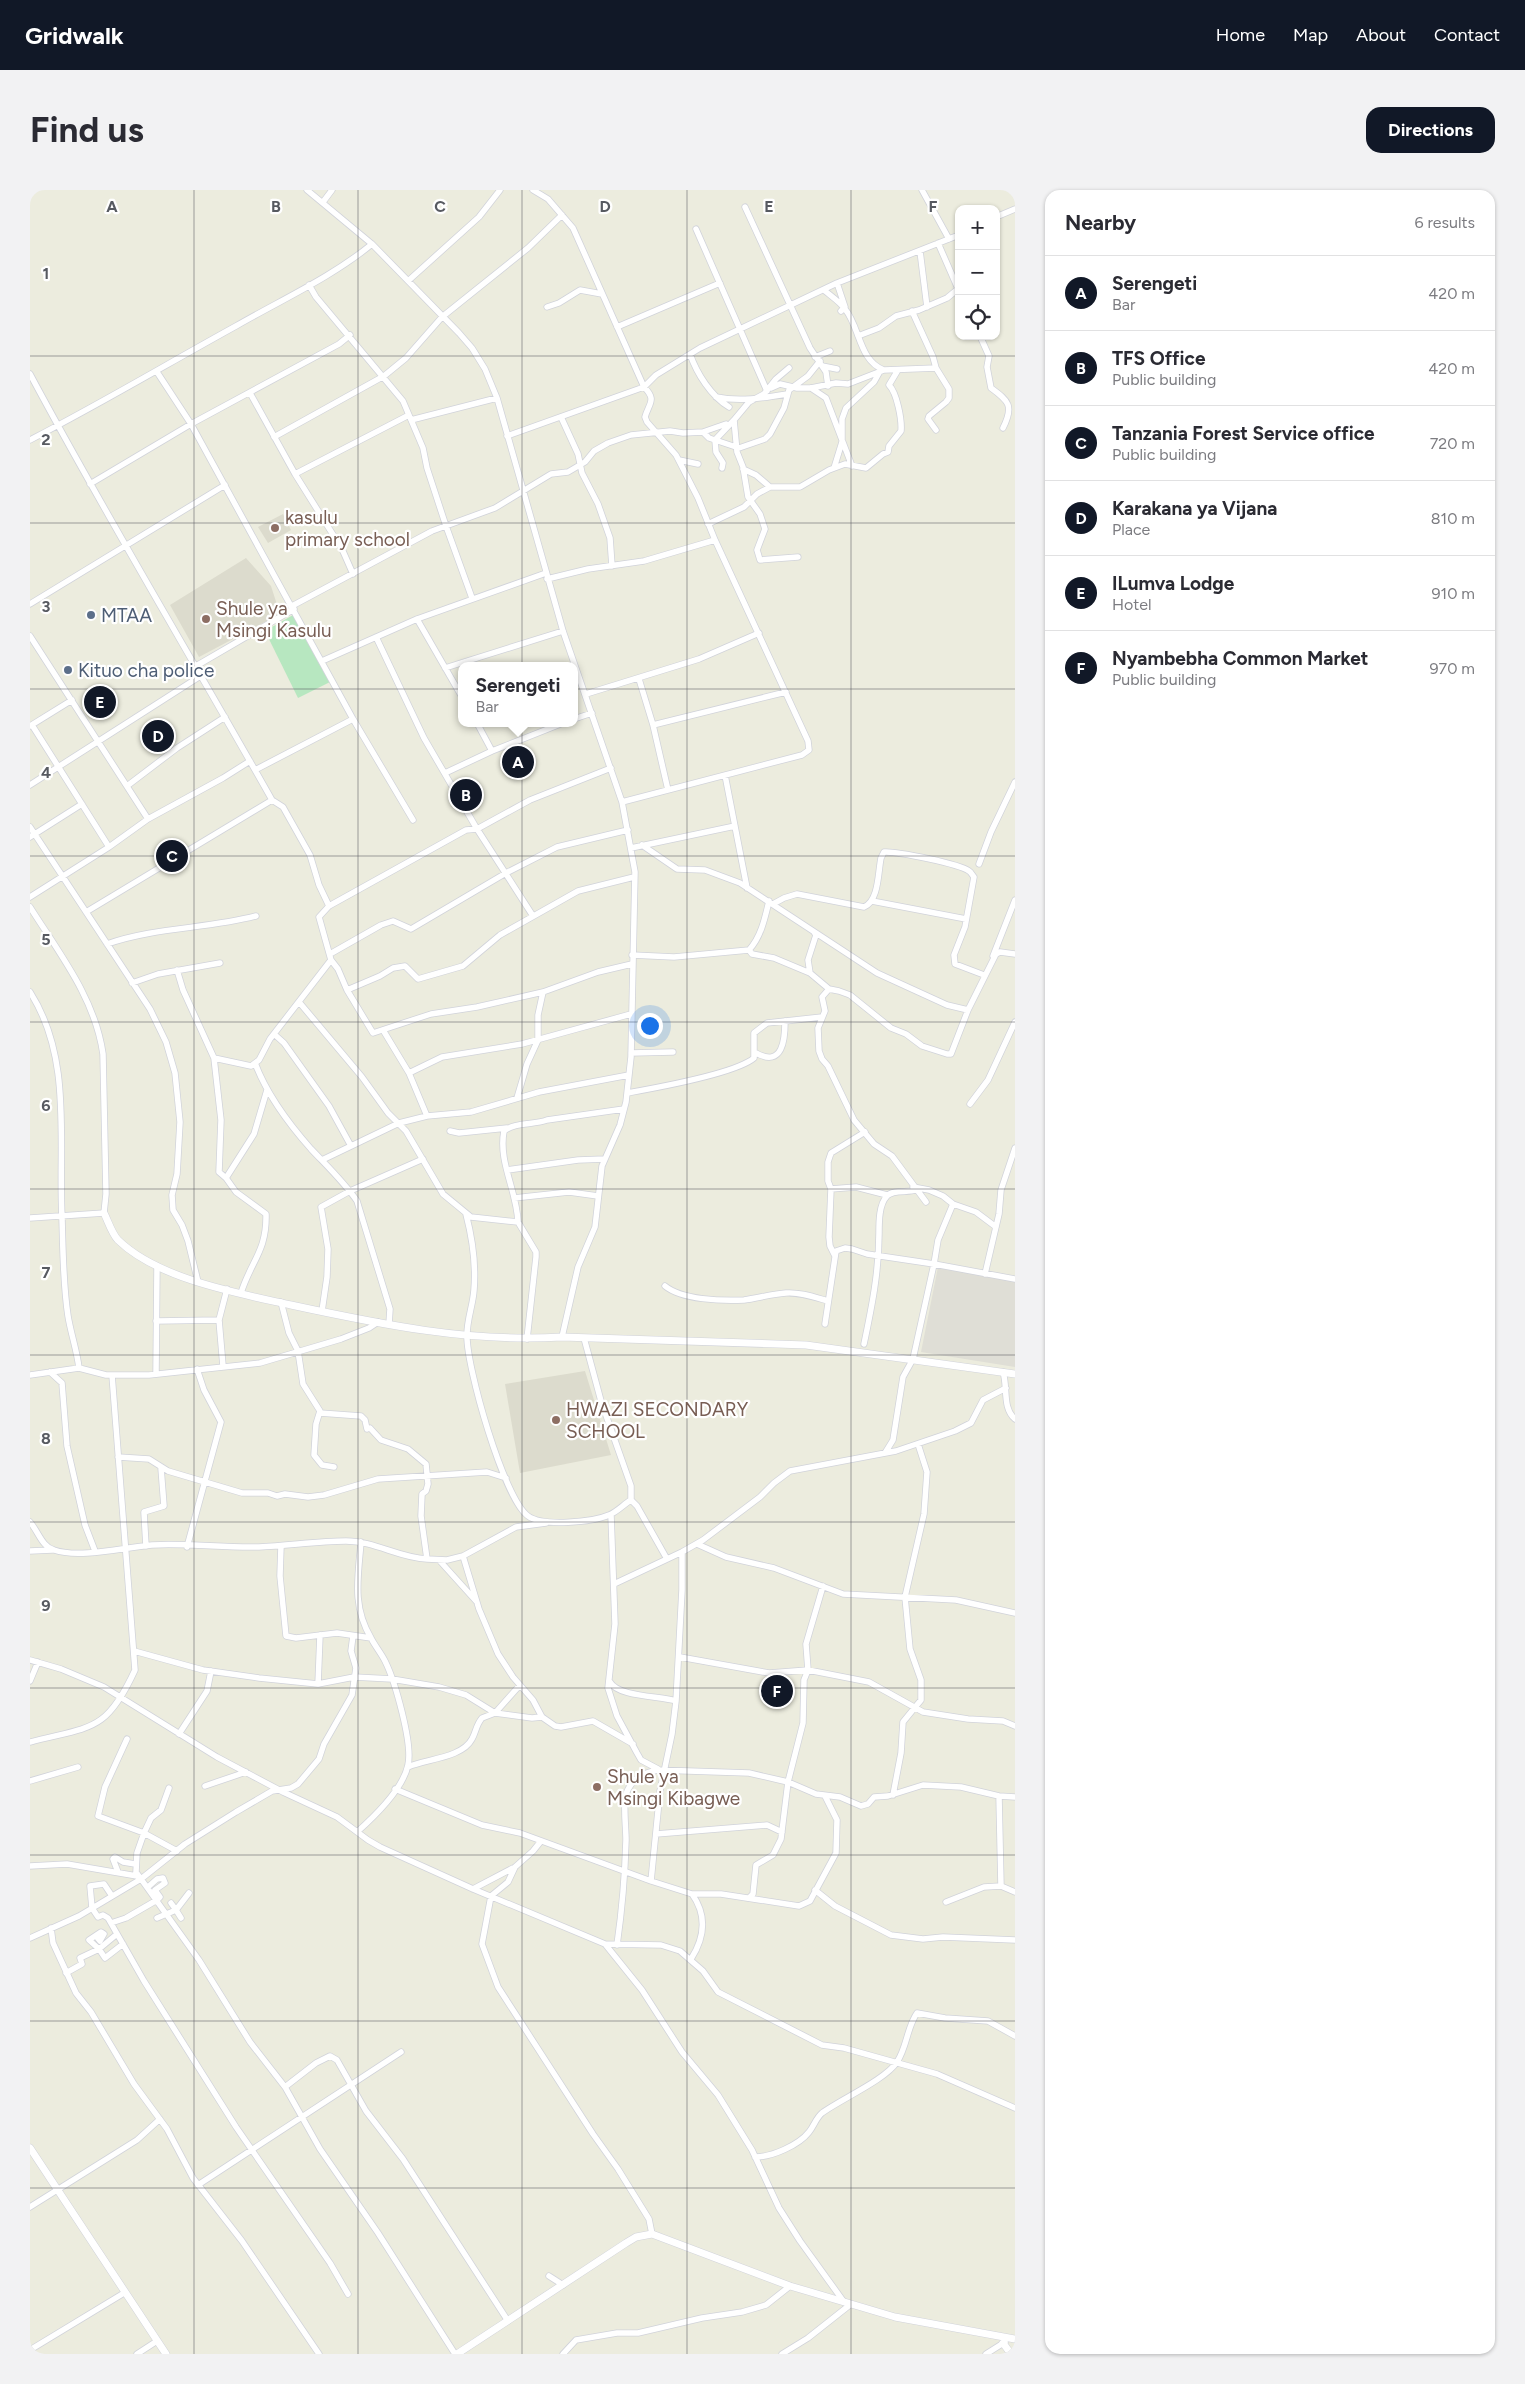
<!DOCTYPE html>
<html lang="en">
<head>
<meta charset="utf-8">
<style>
  :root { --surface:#fff; --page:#f2f2f3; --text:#2b2b33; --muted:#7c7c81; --line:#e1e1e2; --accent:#111827 }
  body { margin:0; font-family:Figtree,sans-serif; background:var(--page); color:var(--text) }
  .controls { position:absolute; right:15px; top:15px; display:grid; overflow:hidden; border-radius:10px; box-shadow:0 1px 4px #0004 }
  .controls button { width:45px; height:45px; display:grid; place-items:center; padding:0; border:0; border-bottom:1px solid var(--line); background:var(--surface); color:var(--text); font:25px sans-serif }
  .you { position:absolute; left:619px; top:835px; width:18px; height:18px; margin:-12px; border:4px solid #fff; border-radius:50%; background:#1a73e8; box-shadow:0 0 0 8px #1a73e833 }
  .badge { display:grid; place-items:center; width:32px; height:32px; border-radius:50%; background:var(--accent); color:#fff; font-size:16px; font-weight:700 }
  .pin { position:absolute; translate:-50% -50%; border:2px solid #fff; box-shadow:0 1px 5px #0006 }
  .popup { position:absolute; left:428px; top:472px; width:120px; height:65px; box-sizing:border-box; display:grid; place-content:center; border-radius:10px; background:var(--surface); filter:drop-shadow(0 1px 4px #0005); font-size:16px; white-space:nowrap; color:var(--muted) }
  .popup b { font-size:19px; color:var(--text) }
  .popup::after { content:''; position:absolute; left:50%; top:100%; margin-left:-10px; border:10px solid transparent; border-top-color:var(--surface) }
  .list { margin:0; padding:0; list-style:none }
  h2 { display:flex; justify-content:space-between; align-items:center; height:65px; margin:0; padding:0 20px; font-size:21px }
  h2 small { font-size:16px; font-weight:400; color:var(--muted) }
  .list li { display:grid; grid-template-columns:32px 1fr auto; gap:15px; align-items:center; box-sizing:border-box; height:75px; padding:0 20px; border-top:1px solid var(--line) }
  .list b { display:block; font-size:19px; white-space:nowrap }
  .list p { margin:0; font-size:16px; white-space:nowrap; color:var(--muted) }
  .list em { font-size:16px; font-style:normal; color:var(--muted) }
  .icon { flex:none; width:28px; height:28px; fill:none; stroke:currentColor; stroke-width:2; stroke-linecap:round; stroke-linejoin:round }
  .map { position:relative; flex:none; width:985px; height:2164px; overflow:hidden; border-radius:15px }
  header { display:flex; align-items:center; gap:30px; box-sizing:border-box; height:70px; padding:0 25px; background:var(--accent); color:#fff }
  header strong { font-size:24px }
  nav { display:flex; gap:28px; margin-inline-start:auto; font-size:18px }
  .intro { display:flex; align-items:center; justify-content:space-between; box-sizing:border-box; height:120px; padding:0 30px }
  h1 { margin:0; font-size:35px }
  .button { padding:12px 22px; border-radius:15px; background:var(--accent); color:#fff; font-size:18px; font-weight:700 }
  main { display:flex; gap:30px; padding:0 30px }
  aside { flex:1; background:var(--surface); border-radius:15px; box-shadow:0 1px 4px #0004 }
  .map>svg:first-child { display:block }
</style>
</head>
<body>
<header>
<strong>Gridwalk</strong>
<nav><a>Home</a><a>Map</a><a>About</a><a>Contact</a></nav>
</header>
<div class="intro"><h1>Find us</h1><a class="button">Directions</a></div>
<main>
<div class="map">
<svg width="985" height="2164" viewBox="0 0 985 2164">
  <rect width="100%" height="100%" fill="#ececde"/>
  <path fill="#dfded6" d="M908,1077l77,12v88l-94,-15z"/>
  <path fill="#dcdbcd" d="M253,324l8,16 -23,13 -10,-16z
    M216,368l25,28 9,28 -81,43 -29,-52z
    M555,1181l26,84 -91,18 -15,-89z"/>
  <path fill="#b7e7c0" d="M263,425l37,67 -32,16 -33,-67z"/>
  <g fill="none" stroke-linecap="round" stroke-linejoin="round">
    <defs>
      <path id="minor" d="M277,0l65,54 87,89 13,15 13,21 12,29 66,233 59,171 13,70 -4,185 -5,45 -6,23 -18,41 -7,61 -17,40 -16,70
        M503,0l15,9 25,29 71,159c13,13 5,16 1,30l2,5 29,33 22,43 17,42
        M892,0l27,49
        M293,12l9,-12
        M715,17l65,141 16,24 2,14
        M966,27l19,-8
        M666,39l71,162
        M908,53l21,48
        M890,61l7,56
        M378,91l71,-64 21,-27
        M807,93l8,24 -4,4
        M279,95l7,12 87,104 20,47 4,20 19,58 26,72
        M795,101c6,5 15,11 20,18 15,18 14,52 39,61
        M517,117l12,-4 21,-13 22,4
        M882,121l21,46 3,11 13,21v9l-3,4 -17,14 -1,3 8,11
        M587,137l103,-44
        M828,146l21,-8 17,-12 23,-6 28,-12 11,-9
        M950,146l9,20 -2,11 4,21c18,13 23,18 12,40
        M660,164c7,20 21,42 39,53
        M785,167l15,-6
        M792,176l15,3
        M759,178l-13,11 -12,15 -15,8 -15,18 3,32 6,15 5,30 12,17 5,15 -8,21 3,10 38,-3
        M127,182l34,52 162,295 60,101
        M0,184c77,144 162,284 242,426l11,7 27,48 9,30 10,21 -10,11 12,43 -61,79 -11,21 -8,6 -37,-8
        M741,198l9,-4 17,4h14l25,-5 12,1 36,-14 52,-2
        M781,198l15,10 26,68
        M220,203l45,81 47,75 11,25
        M686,207c24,5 47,1 71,-3
        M531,227l17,37 4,19 16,31 12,34 2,28
        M381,230l86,-22
        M673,242l23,-8
        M477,246l137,-49 12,-12 44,-27 137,-65 122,-48
        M244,247l110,-61 22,-18 36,-41 86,-69 34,-33
        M0,250c70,-36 137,-76 206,-114 45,-26 96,-49 136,-82
        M649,270l19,4
        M692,278l1,-5 -7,-11 -1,-12 19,-20
        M804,278l8,-26v-23l4,-11 28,-26 5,-9
        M713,279l13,6 14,12
        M265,284l114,-59
        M60,294l101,-60 148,-80 11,-9
        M678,334l36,-17 13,-13 13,-7h30l29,-17 16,-6 21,4 17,-14 5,-2 1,-6 12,-15c1,-11 -4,-38 -12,-46l9,-15
        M517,389l41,-10 56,-8 71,-21 93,201 1,9 -7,5 -180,47
        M0,414l195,-119
        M262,416l140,-75 63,-23 56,-34 17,-2 17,-10 9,-11 14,-8 23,-8 39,-4 13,2 20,-1 6,6 30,10 26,-9 5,-5 14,-26 5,-18 19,-14 12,-15
        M387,429l45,78
        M0,446l118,183
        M346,447l48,101 53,91 56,87
        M292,471l95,-42 129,-46
        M166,476l98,-57
        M415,478l118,-37
        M609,489l14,46 15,65
        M556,504l113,-35 60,-26
        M544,529l18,-6
        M447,533l15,28
        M2,535l77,122
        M623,535l133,-33
        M0,536l42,-26
        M225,580l98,-51
        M415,583l47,-22 71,-28
        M695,585l22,113
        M0,595l172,-110
        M97,596l50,-38 48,-31
        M0,637l120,182 16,33 9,31 5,49 -3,52 -5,21 1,15 9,15 6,16 10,41
        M0,647l52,-33
        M612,655l35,24 28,1 35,13 137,90 70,32 21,5 28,-56 4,-2 15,2
        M601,658l104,-22
        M949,674l12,-32 24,-50
        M0,707l79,-50 39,-28 75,-41 27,-17
        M842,711l94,18
        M743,714l11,-6 13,-4 67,13c15,-6 14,-35 17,-49l3,-6c12,-1 76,12 85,19 2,1 4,5 5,6l-9,50 -11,28 1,9 29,11
        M299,716l137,-76 11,-1 53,-29 81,-32
        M0,717c29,46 65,91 73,147l3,140 -2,19 -74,5
        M56,722l186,-112
        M784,742l2,3 -8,25 2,13 19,16 -7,8 3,14 -7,17 1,23 3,8 6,7 26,54 20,24 18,12 34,46
        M77,754c48,-17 100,-15 149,-28
        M719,760l3,4 22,4 36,15
        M300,764l51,-29 12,-4 18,8 95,-56 51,-26 71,-17
        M602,765l42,2 75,-7c12,-13 16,-32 20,-49
        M963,766l22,-56
        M301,770l7,9 9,21 26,43 58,-19 46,-7 66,-15 55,-20 34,-8
        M147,780l6,20 31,68 7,62 -2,52 7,6
        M102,793l26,-9 62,-11
        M799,799l10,2 11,4 41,33 15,6 16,12 25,8h4l17,-44
        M317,800l33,-14 13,-8 12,-2 13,13 45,-13 37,-31 78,-44 56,-14
        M0,802c43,67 28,150 32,226 1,32 1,66 6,98 3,18 9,35 11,52
        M269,812l63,75 26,36 18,18 37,63 28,23 47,5 18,30v5l-9,82
        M353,840l26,43 18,43 44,-4 68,-20 90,-17
        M244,844l10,9 45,63 22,40
        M601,863l42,-1
        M726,863c27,15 29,-14 29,-32
        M225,873c12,32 33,60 56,86 16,17 33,33 46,52l33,108 -1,15
        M379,883l33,-16 80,-13 109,-30
        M597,903c28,-5 108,-19 127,-35v-25l13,-10 55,-6
        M487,908l10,-34 11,-24v-25l5,-23
        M940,914l18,-24 27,-58
        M420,941l9,2 48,-5
        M292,970l77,-37 28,-7
        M477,980l71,-10 27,-1
        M883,997l16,3 14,6 10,8 23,8 20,15
        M801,999l25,-2 31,8
        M484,1008l55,-6 29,4
        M436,1024c6,23 10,52 8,76 -1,15 -7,29 -7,45 -1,31 37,164 61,181 15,11 65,6 81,-1 8,-3 15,-11 22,-15v-14l-30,-85 -17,-63
        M488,1032c-1,-31 -20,-60 -14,-91 11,-9 30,-6 43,-11l77,-11
        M805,1066l-5,-10 -1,-9 2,-48 -3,-8v-19l3,-9 34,-21
        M955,1084l14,-60 2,-24 14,-42
        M635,1096c17,14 57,15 79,14 14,-2 28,-6 42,-7 14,-1 28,4 42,8
        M211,1103c10,-32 26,-42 25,-79l-30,-22 -10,-14 28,-44 13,-44
        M251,1112l8,31 9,18 5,33 17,27 -4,13 -2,31 8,10 12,2
        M292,1121l5,-34 1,-28 -7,-42 29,-16 73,-32
        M189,1130l4,46
        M126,1131l63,-1 8,-31
        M795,1134l11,-73 9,-3 7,1 15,5 67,10 4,-24 15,-36
        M834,1154c8,-38 15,-73 15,-111 0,-11 0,-29 8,-37 6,-7 21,-3 29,-6
        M20,1182l12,11 5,63 18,79 10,26
        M973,1182c5,15 -1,36 12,47
        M126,1184l1,-108
        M0,1185l49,-7 27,7h43l111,-12 81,-24 28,-11 9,-6
        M290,1223l41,3 4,4 2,9 3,-1 11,12 27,9 18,15 2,20 -2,7 -4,3 -1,22 6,43 20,1 16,-4 16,53 19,45 15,23 20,23 9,17 13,9 6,1 32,-6 40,23
        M855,1263l8,-13 10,-63 10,-18 21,-95 81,15
        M88,1267l31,2 19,12 74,22h26l9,3 8,-2 23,3 16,-2 54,-16 109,-7 19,6
        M601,1310l6,6 30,53
        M581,1325l4,109 -7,64 9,28 20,37 4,7 17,9
        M0,1332c8,9 12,25 24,28 26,9 71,-3 98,-5 36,-2 72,3 107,2 29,-1 58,-6 87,-6 29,0 53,17 81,18
        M331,1352c-3,36 -9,64 10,96
        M667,1354l29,13 48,11 69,26 113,6 59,13
        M116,1356l-2,-34 20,-6 -3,-38
        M251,1356l-1,30 6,60 10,2 41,-5 34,5c4,8 10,15 14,23 10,20 28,83 23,104 -5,24 -33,51 -51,67
        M157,1357l34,-125 -17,-32 -7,-21
        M0,1361l22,-1
        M433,1366l53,-29 30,-4
        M409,1370l37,41
        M584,1394l68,-32 21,-12 57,-43 14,-14 16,-12 106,-20 59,-20 16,-8 12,-23 23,-12
        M104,1461l69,19 56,8 59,6 36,-7 38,2 47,8 27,8 29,18 37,5 10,-1
        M650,1467l89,16 39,-3 61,12 54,30 45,7 35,2 12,5
        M0,1470l31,9 43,18 113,70 66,35 54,25 31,23 12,7 93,42 132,55 37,46 40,62 36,43 34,55 27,58 21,33 44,61
        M0,1491l8,-19
        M580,1492c8,15 51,14 66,19l-4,33 -12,57 -9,90 41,13c15,21 13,43 -1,65
        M288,1494l2,-49
        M646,1511l6,-111v-38
        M149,1544l28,-43 4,-20
        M97,1549l-22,48 -7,29 46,17 33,18
        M0,1552c61,-16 76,-9 105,-72l-23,-295
        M378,1577c18,-8 54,-9 64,-28 4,-7 4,-14 10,-21l13,-5 25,-28
        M0,1591l48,-14
        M175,1596l41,-14
        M139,1598l-8,22 -10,8 -7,15 -7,20 -1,19 63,88 51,82 35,45 35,62 58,84 77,121
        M365,1599l87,36 38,8 131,48
        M863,1605l8,-42 2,-31 18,-22v-20l-11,-31 -5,-52 19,-83 3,-42 -9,-28
        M969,1606l2,90 14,6
        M626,1644l111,-9 15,7
        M511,1651l-8,10 -18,16 -7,15 -17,14 -9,48 16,43 95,147 25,35 31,50 3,15
        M0,1676l37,-2 70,12
        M88,1682l-5,-13 2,-2 8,5 12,2
        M443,1699l40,-21
        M785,1700l20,16 56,29 32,4 20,-2 72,3
        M662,1704h29l78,12 11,-5 26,-48 1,-33 -12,-24
        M82,1706l-8,-12 -14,2 2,22 6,9 5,-2 5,3 36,63 92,146 94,136 18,31
        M720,1707l3,-3 3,-29 17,-10 8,-16 7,-57 15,-59 1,-43 4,-10 -2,-26 17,-58
        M916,1712l38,-15 17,-1
        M127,1728l19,-8 -5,-7
        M151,1728l-5,-8 13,-17
        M81,1733l15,-5 31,-18 3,-3 -5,-7 10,-7 -2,-5 -6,1 -9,8
        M21,1738l2,15 23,50 15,19 43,72 33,45 26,49 49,63 77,113
        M66,1746l4,5 4,-7 -3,-2 -12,8 10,9 18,-15
        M0,1748l49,-22 62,-37 44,-35 51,-32 36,-21 19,-3 7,-4 21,-25 5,-15 28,-49 4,-27 -5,-17 2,-15
        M575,1754l56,1 19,6 23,20 15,21 104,53 22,3 93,26 78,34
        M587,1755c5,-35 8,-70 9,-105 0,-12 -3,-37 0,-46 6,-16 17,-21 32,-24l91,3 39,9 28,12 24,3 21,9 7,-2 6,-7 14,-1 35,-11 38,2 38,9 16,1
        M36,1783l16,-9 -2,-6 19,-9 6,9 18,-14
        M255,1897l31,-24 14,-7 7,4 29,51 37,48 105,162
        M725,1967c17,0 44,-12 54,-25 5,-6 7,-14 13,-19 19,-14 63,-33 75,-51 10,-15 10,-35 20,-49l28,5 43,3 27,15
        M168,1995l203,-133
        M0,2017l107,-67 23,-21
        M519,2086l14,9
        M0,2160l94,-57
        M107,2164l20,-13
        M533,2164l13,-14 41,-7h21l64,-15 40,-6 24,-7 24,-19
        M752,2164l26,-16 43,-34
        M956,2164l19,-12"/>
      <path id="tertiary" d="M74,1023c4,8 8,21 14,27 40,39 119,53 173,65 88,19 180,38 271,32l244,8 209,29
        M0,1958l136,206
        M973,2153l8,11
        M427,2164l169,-111 10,-6 16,-3 138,52 105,31 120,22"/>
    </defs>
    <use href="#minor" stroke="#d1d3da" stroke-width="7"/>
    <use href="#tertiary" stroke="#d1d3da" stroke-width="8"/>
    <use href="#minor" stroke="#fff" stroke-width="5.5"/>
    <use href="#tertiary" stroke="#fff" stroke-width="7"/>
  </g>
  <path fill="none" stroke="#575a61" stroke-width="1" stroke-opacity="0.55" d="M164,0v2164M328,0v2164M492,0v2164M657,0v2164M821,0v2164M0,166h985M0,333h985M0,499h985M0,666h985M0,832h985M0,999h985M0,1165h985M0,1332h985M0,1498h985M0,1665h985M0,1831h985M0,1998h985"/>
  <g fill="#8d6e63" stroke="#fff" stroke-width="2">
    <circle cx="245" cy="338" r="5"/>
    <circle cx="176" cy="429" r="5"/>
    <circle cx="526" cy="1230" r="5"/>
    <circle cx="567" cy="1597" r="5"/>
  </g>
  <g fill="#5c6f8a" stroke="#fff" stroke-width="2">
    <circle cx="61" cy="425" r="5"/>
    <circle cx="38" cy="480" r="5"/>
  </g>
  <g text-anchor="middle" stroke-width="4.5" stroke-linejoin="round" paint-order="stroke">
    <g font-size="19" fill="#785e54" stroke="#fff" text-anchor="start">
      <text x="255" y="334">kasulu<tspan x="255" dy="22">primary school</tspan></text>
      <text x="186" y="425">Shule ya<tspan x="186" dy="22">Msingi Kasulu</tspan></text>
      <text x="536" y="1226">HWAZI SECONDARY<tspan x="536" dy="22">SCHOOL</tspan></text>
      <text x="577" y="1593">Shule ya<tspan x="577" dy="22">Msingi Kibagwe</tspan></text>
    </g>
    <g font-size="19" fill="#4e5e75" stroke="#fff" text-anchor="start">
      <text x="71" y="432">MTAA</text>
      <text x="48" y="487">Kituo cha police</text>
    </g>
  </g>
  <g font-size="16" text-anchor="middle" font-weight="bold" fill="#575a61" stroke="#fff" stroke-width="4.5" stroke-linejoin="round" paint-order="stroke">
    <text x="82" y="22">A</text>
    <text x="246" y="22">B</text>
    <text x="410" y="22">C</text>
    <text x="575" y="22">D</text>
    <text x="739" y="22">E</text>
    <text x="903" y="22">F</text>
    <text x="16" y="89">1</text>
    <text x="16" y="255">2</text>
    <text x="16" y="422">3</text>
    <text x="16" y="588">4</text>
    <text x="16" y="755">5</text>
    <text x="16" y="921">6</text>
    <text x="16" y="1088">7</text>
    <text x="16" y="1254">8</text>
    <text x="16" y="1421">9</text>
  </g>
</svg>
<div class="controls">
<button>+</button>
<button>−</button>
<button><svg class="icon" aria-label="locate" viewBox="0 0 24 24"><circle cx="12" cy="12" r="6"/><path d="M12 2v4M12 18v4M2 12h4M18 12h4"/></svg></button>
</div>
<div class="you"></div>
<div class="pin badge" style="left:488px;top:572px">A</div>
<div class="popup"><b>Serengeti</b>Bar</div>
<div class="pin badge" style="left:436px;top:605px">B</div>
<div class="pin badge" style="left:142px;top:666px">C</div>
<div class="pin badge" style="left:128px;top:546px">D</div>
<div class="pin badge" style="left:70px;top:512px">E</div>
<div class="pin badge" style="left:747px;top:1501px">F</div>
</div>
<aside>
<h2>Nearby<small>6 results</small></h2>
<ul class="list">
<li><span class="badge">A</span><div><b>Serengeti</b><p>Bar</p></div><em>420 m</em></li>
<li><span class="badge">B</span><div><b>TFS Office</b><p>Public building</p></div><em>420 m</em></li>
<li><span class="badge">C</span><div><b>Tanzania Forest Service office</b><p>Public building</p></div><em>720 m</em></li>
<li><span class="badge">D</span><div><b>Karakana ya Vijana</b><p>Place</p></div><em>810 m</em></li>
<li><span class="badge">E</span><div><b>ILumva Lodge</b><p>Hotel</p></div><em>910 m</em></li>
<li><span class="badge">F</span><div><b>Nyambebha Common Market</b><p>Public building</p></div><em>970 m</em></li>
</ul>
</aside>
</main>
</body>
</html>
